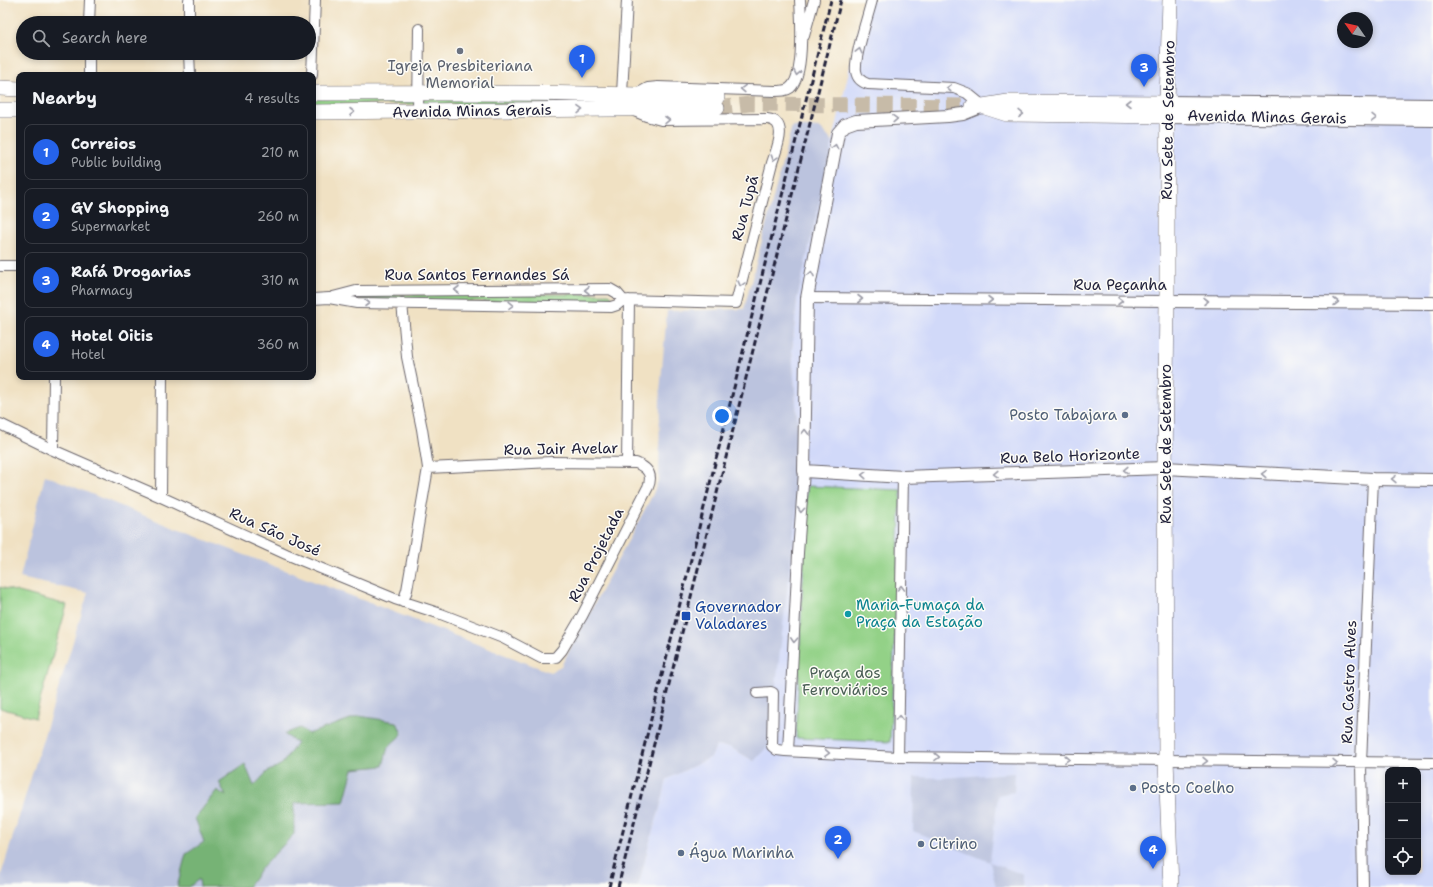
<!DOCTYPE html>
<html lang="en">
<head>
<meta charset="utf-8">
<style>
  :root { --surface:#171b24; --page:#20242c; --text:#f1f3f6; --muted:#9ea1a6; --line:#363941; --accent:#2563eb }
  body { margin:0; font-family:"Shantell Sans",sans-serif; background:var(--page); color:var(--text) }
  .controls { position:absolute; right:12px; bottom:12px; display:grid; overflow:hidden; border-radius:8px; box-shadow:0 2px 6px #0003 }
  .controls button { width:36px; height:36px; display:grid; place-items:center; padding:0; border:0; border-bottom:1px solid var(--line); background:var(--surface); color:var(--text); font:20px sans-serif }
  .compass { position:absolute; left:1337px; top:12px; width:36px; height:36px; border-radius:50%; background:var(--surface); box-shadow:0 2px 6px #0003; rotate:304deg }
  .you { position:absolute; left:722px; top:416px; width:14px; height:14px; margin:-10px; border:3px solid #fff; border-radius:50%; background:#1a73e8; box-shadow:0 0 0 6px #1a73e833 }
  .badge { display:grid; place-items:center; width:26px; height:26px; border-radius:50%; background:var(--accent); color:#fff; font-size:13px; font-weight:700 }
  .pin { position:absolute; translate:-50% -33px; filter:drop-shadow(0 1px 2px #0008) }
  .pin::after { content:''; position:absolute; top:21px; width:14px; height:12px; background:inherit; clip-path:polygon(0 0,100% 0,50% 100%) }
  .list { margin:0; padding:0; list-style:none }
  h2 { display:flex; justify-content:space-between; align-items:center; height:52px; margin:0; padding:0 16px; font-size:17px }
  h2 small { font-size:13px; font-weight:400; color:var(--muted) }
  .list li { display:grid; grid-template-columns:26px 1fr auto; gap:12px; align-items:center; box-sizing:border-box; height:56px; margin:0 8px 8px; padding:0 8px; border:1px solid var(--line); border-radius:8px }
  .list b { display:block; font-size:15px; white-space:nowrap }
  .list p { margin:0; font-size:13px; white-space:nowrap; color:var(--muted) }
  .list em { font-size:13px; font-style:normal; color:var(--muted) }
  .icon { flex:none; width:22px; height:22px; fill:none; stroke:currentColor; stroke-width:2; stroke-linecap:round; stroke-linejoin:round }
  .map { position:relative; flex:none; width:1433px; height:887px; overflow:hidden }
  .search { position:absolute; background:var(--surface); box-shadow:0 2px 6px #0003; left:16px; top:16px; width:300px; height:44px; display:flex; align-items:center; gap:10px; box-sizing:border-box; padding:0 14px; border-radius:22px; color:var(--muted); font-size:15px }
  .panel { position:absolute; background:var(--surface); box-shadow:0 2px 6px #0003; left:16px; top:72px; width:300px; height:308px; border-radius:8px }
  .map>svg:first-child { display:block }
</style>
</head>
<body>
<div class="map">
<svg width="1433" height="887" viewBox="0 0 1433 887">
  <rect width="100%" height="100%" fill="#fdfcf7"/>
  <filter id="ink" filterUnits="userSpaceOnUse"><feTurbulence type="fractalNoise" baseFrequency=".025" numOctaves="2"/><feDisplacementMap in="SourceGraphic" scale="8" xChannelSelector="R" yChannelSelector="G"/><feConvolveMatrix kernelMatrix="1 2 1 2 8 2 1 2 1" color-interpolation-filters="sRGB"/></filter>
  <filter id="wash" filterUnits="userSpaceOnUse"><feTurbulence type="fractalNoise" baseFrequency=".012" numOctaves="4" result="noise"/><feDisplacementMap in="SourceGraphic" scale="16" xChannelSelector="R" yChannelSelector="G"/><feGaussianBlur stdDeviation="0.9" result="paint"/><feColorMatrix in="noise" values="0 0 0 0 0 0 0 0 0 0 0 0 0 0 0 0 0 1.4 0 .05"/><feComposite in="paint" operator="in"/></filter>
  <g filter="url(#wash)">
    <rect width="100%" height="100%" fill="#f0e1c3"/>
    <path fill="#d1d9f9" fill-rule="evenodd" d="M865,0h568v887h-795l13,-51 8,-25 8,-32 44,-22 5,-11 14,1 24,14 47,-289 -9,-122 5,-51zM1343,18h24v24h-24zM1388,770h30v102h-30z"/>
    <path fill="#bbc3de" d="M792,126l28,2 13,14 -36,157 -5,51 9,122 -32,273 -15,16 -24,-14 -14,-1 -5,11 -44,22 -8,32 -8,25 -13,51h-638l1,-12 87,-282 -68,-15 25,-103 132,54 373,143 11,-6 91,-170 7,-17 1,-87 7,-81 77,-2z
      M1015,773l-1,19 -16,3 -8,67 34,13 -1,12h-27l-6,-25 -77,-31 1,-54 28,1z"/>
    <path fill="#93d187" stroke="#5a7a61" d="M313,98l322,1 -2,5h-320z
      M609,294l3,2 -1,7 -250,-3 -2,-2v-3z
      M807,486l94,4 -11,252 -94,-4z
      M0,587l67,18 -32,113 -35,-10z"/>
    <path fill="#76b374" stroke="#4c6a58" d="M359,716l38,6 5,12 -14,13 -5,19 -30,3 -9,33 -50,1v31l-31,32 -15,21h-48l-1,-8 -10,8h-12l9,-33 18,-12 -9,-24 22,-28 9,6 -7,-14 26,-18 9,22 13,-14 15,-8 15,-21 -13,-9 16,-6 8,6z"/>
  </g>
  <g filter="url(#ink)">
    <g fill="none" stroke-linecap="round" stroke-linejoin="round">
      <path stroke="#c7bba8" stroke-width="15" stroke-dasharray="15 8" stroke-linecap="butt" d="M717,108l32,-4 224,2"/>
      <defs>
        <path id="minor" d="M189,0v23
          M872,0c-4,16 -18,57 -16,71 1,7 5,11 12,13l86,4 13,5 16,13
          M89,23l1,-23
          M804,36l10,-36
          M189,53l1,22
          M89,75v-22
          M312,75l3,-75
          M622,94l5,-94
          M637,94l11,-6 10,-1 117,4c6,0 11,0 15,-3 15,-12 11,-70 10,-88
          M418,112l1,-83
          M0,266h19
          M333,297l23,-6 254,-2 7,4 6,7
          M807,298l360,3
          M313,299l16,-1 28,5 254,4 6,-2 6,-5 113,3 36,-140c4,-13 18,-42 -5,-44l-106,1 -15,-4 -12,-5
          M402,303l5,54 15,72 6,39 -21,122 -4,12
          M0,424l53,26 108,47 125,57 109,45 46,15 62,24 38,20h11l4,-1 6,-7 20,-34 66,-129c5,-12 0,-19 -12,-24l-84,-1 -124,6
          M53,450l1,-73
          M627,463l2,-163
          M161,497l1,-120
          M757,693l14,-1 2,1 -1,53 5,4 8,1 113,6 535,6
          M788,751l10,-198 6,-82
          M898,757l5,-280
          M1363,887l-2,-124 12,-284"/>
        <path id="tertiary" d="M983,106l-20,8 -15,2 -92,5 -11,4 -7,8 -31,165 -3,173 99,6 262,-9 208,11 60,1
          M1167,301l266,2"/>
        <path id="secondary" d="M1167,103l266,3
          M1167,116l266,3"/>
        <path id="primary" d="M1170,0l-3,103v198l-2,167 1,292 5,127
          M0,88l19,1
          M313,93c135,-1 269,0 404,4
          M973,106h10l25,-4 159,1
          M985,107l22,7 160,2
          M0,110h19
          M313,112l404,-4"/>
      </defs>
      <use href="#minor" stroke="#6a656b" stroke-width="12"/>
      <use href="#tertiary" stroke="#6a656b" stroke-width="14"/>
      <use href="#secondary" stroke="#6a656b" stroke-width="16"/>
      <use href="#primary" stroke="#6a656b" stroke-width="16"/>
      <use href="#minor" stroke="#fff" stroke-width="10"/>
      <use href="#tertiary" stroke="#fff" stroke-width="12"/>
      <use href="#secondary" stroke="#fff" stroke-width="14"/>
      <use href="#primary" stroke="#fff" stroke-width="15"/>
      <path stroke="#22223b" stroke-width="3" stroke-dasharray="6 3" stroke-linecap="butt" d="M609,887l222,-887
        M618,887l223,-887"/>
    </g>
    <defs><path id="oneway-chevron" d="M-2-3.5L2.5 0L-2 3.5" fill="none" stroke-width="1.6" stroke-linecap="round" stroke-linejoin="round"/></defs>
    <g stroke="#9c9ca7">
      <use href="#oneway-chevron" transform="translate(859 51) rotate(-76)"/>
      <use href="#oneway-chevron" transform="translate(797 73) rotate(101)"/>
      <use href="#oneway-chevron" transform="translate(949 88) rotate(-176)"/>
      <use href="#oneway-chevron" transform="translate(743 89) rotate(-178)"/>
      <use href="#oneway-chevron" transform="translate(1128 103) rotate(-180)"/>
      <use href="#oneway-chevron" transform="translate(580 110) rotate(-1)"/>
      <use href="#oneway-chevron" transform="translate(352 112)"/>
      <use href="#oneway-chevron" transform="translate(1021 114) rotate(1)"/>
      <use href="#oneway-chevron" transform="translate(1374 118) rotate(1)"/>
      <use href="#oneway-chevron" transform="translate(895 119) rotate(-2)"/>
      <use href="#oneway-chevron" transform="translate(667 120) rotate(-1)"/>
      <use href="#oneway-chevron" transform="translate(835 147) rotate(-78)"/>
      <use href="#oneway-chevron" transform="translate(774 158) rotate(108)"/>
      <use href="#oneway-chevron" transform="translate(811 274) rotate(-80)"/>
      <use href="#oneway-chevron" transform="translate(741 284) rotate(105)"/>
      <use href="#oneway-chevron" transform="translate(457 290) rotate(180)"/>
      <use href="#oneway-chevron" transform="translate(587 290) rotate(180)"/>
      <use href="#oneway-chevron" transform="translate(860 299)"/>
      <use href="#oneway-chevron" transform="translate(990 300)"/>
      <use href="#oneway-chevron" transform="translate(1120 301)"/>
      <use href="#oneway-chevron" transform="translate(1206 301)"/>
      <use href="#oneway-chevron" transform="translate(1336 302)"/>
      <use href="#oneway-chevron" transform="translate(367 303)"/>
      <use href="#oneway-chevron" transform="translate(511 305) rotate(1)"/>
      <use href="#oneway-chevron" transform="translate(805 432) rotate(-89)"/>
      <use href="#oneway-chevron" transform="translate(1126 470) rotate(178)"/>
      <use href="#oneway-chevron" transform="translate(996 474) rotate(178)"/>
      <use href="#oneway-chevron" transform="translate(1264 474) rotate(-177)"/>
      <use href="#oneway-chevron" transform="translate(864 475) rotate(-176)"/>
      <use href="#oneway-chevron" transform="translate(1394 479) rotate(-179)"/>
      <use href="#oneway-chevron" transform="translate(801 510) rotate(94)"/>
      <use href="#oneway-chevron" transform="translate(901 588) rotate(-89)"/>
      <use href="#oneway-chevron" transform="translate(794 640) rotate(93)"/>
      <use href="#oneway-chevron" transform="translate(899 718) rotate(-89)"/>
      <use href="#oneway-chevron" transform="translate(827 753) rotate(3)"/>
      <use href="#oneway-chevron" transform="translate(937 757) rotate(1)"/>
      <use href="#oneway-chevron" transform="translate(1067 759) rotate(1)"/>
      <use href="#oneway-chevron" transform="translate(1205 761) rotate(1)"/>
      <use href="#oneway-chevron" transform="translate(1335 763) rotate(1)"/>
    </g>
  </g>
  <circle fill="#6b7280" stroke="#fdfcf7" stroke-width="1.5" cx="460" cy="51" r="4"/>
  <g fill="#5c6f8a" stroke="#fdfcf7" stroke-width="1.5">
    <circle cx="1125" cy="415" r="4"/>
    <circle cx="1133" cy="788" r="4"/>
    <circle cx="921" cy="844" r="4"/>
    <circle cx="681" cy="853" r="4"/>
  </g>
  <circle fill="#0f9aa8" stroke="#fdfcf7" stroke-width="1.5" cx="848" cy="614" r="4"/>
  <rect fill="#1a4fb4" stroke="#fdfcf7" stroke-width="1.5" x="681" y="611" width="10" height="10" rx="2"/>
  <g text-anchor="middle" stroke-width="3" stroke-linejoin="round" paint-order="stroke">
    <g font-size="15" fill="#5b616d" stroke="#fdfcf7">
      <text x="460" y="71">Igreja Presbiteriana<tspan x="460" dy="17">Memorial</tspan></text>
    </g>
    <g font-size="15" fill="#22223b" stroke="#fdfcf7">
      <text transform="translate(472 111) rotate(-1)" y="5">Avenida Minas Gerais</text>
      <text transform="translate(1267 117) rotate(1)" y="5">Avenida Minas Gerais</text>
      <text transform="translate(1168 120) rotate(-89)" y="5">Rua Sete de Setembro</text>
      <text transform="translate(745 208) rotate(-75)" y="5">Rua Tupã</text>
      <text x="477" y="280">Rua Santos Fernandes Sá</text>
      <text x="1120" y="290">Rua Peçanha</text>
      <text transform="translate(1166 444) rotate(-90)" y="5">Rua Sete de Setembro</text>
      <text transform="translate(561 449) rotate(-1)" y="5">Rua Jair Avelar</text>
      <text transform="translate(1070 456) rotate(-2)" y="5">Rua Belo Horizonte</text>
      <text transform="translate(275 532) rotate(24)" y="5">Rua São José</text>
      <text transform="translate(596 555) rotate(-63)" y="5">Rua Projetada</text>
      <text transform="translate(1349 682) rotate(-88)" y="5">Rua Castro Alves</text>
    </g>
    <g font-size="15" fill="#4e5e75" stroke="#fdfcf7" text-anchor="start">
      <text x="1117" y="420" text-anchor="end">Posto Tabajara</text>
      <text x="1141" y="793">Posto Coelho</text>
      <text x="929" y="849">Citrino</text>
      <text x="689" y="858">Água Marinha</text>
    </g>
    <g font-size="15" fill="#0d838f" stroke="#fdfcf7" text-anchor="start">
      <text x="856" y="610">Maria-Fumaça da<tspan x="856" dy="17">Praça da Estação</tspan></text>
    </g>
    <g font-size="15" fill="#164399" stroke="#fdfcf7" text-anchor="start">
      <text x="695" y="612">Governador<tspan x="695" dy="17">Valadares</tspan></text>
    </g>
    <g font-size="15" fill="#4a5f56" stroke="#fdfcf7">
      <text x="845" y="678">Praça dos<tspan x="845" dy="17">Ferroviários</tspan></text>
    </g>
  </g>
</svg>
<div class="controls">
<button>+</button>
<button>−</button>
<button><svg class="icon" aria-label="locate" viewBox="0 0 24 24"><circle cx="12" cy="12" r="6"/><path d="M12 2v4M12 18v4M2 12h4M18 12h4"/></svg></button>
</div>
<svg class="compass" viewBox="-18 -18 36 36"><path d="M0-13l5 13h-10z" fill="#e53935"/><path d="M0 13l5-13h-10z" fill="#9ea1a6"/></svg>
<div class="you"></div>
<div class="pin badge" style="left:582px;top:78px">1</div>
<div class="pin badge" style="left:838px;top:859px">2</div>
<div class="pin badge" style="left:1144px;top:87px">3</div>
<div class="pin badge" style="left:1153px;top:869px">4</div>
<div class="search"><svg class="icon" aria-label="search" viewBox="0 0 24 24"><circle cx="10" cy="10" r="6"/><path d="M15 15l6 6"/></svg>Search here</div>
<section class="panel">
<h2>Nearby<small>4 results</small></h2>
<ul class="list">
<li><span class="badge">1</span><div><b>Correios</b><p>Public building</p></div><em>210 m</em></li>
<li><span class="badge">2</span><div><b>GV Shopping</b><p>Supermarket</p></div><em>260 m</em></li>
<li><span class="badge">3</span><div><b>Rafá Drogarias</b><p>Pharmacy</p></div><em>310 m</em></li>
<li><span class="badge">4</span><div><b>Hotel Oitis</b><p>Hotel</p></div><em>360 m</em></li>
</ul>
</section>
</div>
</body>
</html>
